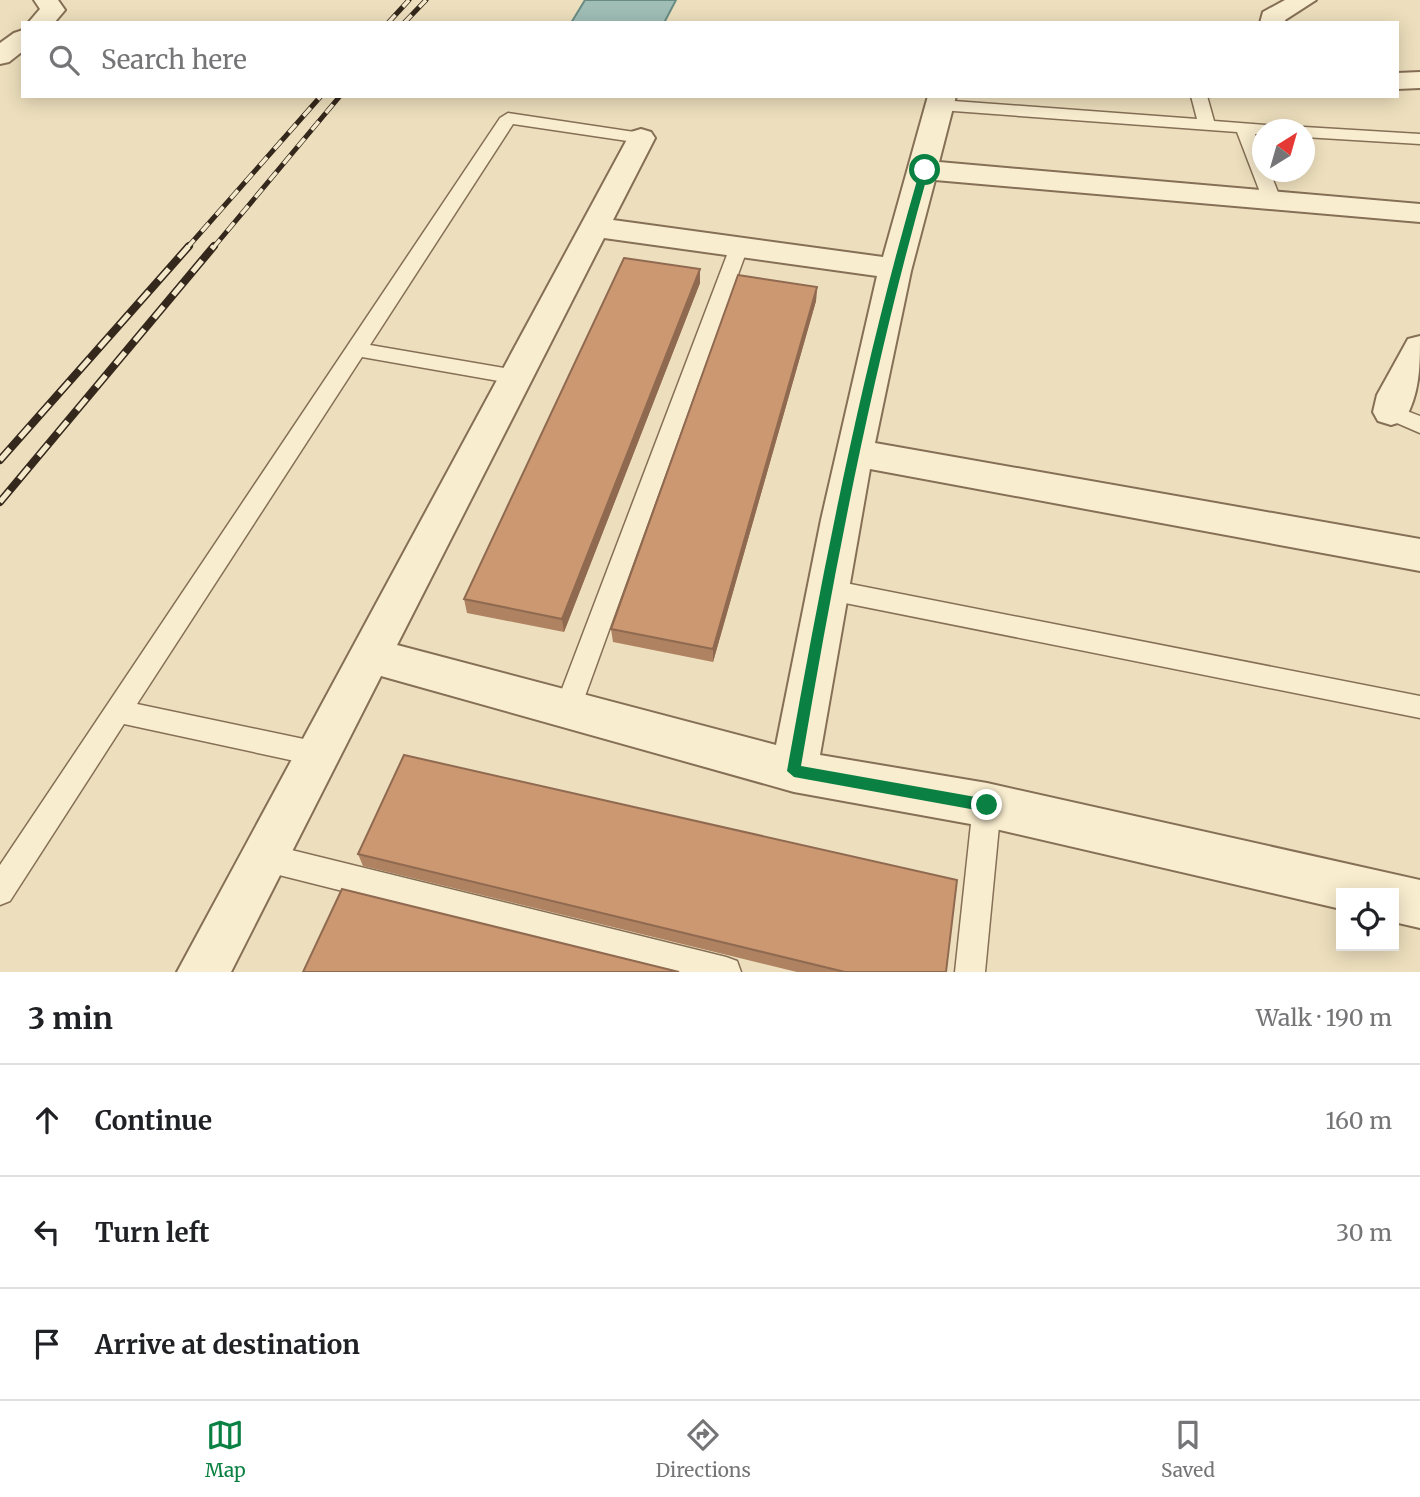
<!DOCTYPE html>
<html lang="en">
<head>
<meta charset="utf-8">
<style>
  :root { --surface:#fff; --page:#f2f2f2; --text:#202124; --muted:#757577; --line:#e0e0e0; --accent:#0b8043 }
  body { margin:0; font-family:Merriweather,serif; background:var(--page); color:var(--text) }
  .controls { position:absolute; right:21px; bottom:21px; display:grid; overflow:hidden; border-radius:0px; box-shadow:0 4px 18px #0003 }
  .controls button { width:63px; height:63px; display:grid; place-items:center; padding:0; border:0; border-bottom:2px solid var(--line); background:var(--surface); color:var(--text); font:35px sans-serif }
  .compass { position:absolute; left:1252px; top:119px; width:63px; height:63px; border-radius:50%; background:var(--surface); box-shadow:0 4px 18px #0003; rotate:37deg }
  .stop { position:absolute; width:21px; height:21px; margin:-16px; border:5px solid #0b8043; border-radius:50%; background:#fff }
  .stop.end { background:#0b8043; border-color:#fff; box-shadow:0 2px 7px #0008 }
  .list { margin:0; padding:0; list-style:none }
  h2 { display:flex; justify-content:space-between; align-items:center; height:91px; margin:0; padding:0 28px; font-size:30px }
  h2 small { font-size:23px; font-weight:400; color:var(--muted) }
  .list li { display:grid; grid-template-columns:46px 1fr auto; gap:21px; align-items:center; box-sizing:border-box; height:112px; padding:0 28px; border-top:2px solid var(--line) }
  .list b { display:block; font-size:26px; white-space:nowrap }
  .list em { font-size:23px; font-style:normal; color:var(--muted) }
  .icon { flex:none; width:38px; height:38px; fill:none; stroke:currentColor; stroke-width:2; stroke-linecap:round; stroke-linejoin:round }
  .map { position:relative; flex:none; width:1420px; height:972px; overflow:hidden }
  .search { position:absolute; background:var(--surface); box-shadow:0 4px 18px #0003; left:21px; right:21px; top:21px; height:77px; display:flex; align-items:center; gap:18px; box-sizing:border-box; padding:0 24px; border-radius:0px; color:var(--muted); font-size:26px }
  .sheet { height:427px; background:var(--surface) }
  nav { display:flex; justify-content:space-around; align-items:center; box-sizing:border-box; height:98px; border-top:2px solid var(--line); background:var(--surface); font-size:19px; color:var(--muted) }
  nav a { display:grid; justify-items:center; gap:4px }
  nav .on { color:var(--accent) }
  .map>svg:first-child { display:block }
</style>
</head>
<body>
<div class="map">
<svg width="1420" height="972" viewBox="0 0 1420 972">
  <rect width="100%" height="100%" fill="#eddfbd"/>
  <path fill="#a0beb6" stroke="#688c83" stroke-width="2" d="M585,0h91l-12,23h-93z"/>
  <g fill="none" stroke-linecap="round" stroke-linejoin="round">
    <defs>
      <path id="lane" d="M1191,96h16l7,25 64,5 2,4h-18v4h-7l7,20v18h8l11,28 -3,4 -6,1 -9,-5 -26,-68 -297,-22 -8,-5 8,-5 257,19z
        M508,113l133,20 8,5 -8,5 -128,-19 -143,221 146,25 7,2 3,5 -3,5 -7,2 -154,-27 -225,347 181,38 10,4 4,8 -4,8 -10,4 -194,-42 -114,177 -10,4v-40l500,-747z
        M1304,127l116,7v10l-116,-7v-7h-7z
        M739,241l9,6 -168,463 -4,8 -9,3 -9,-3 -4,-8 176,-463z
        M1391,405l29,11v17l-37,-16 -3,-5 3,-5z
        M825,579l595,117v22l-595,-119 -9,-3 -3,-7 3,-7z
        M987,792l10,4 4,9 -16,167h-30l18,-167 4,-9z
        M263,843l463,114 11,4 4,11h-76l-402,-101 -10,-4 -4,-10 4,-10z"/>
      <path id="street" d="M34,0h24l7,10 -11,13h-26l12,-14z
        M1285,0h31l-31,20 1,3h-26l3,-11z
        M23,30v21l-14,11 -9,2v-21l14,-10z
        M1420,72v16l-23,1v-16z
        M928,96h28l-17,66 481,42v18l-485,-42 -24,91 -36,172 545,96v32l-550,-102 -50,286 167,28 433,97v48l-26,-6v-29h-53v16l-354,-82 -193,-35 -413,-116 -150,296h-54l454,-840 10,-3 10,3 4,6 -42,82 270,37zM604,238l273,38 -56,244 -45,225 -379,-100z
        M1420,336c0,30 0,58 -16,85l-13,4 -13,-4 -5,-9 4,-17 31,-56z"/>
    </defs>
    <use href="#lane" stroke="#856f56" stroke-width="3"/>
    <use href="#street" stroke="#856f56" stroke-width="4"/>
    <use href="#lane" fill="#f9edcf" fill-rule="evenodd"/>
    <use href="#street" fill="#f9edcf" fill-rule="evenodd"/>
    <defs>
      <path id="rail-far1" d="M388,23l21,-23
        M404,23l22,-23
        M187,248l134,-152
        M213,248l127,-152"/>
      <path id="rail" d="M0,460l189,-214
        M0,502l214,-256"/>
    </defs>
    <use href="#rail-far1" stroke="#34271b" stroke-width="5"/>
    <use href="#rail" stroke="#34271b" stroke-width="8"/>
    <use href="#rail-far1" stroke="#f5e9cc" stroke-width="3.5" stroke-dasharray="11" stroke-linecap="butt"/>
    <use href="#rail" stroke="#f5e9cc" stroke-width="5" stroke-dasharray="15" stroke-linecap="butt"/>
  </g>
  <path fill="#af8362" d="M700,269v14l-136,349 -97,-19 -3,-14z
    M817,287l-1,14 -103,361 -100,-20 -2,-13z
    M358,854l588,118h-149l-434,-106z"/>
  <path fill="#8f6a50" d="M700,269v14l-136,349 -2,-13z
    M817,287l-1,14 -103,361v-13z"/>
  <path fill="#cc9872" stroke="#8f6a50" stroke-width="2" d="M624,258l76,11 -138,350 -98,-20z
    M738,275l79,12 -104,362 -102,-20z
    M404,755l553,125 -11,92h-101l-487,-118z
    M342,889l337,83h-376z"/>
  <path fill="#0b8043" d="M925,167l4,3c-56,196 -94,396 -128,596l186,33 7,6 -7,7 -193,-35 -7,-6c36,-202 75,-404 133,-601z"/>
</svg>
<div class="controls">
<button><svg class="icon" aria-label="locate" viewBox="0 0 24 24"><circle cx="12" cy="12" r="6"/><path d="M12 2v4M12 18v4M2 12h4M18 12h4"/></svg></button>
</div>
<svg class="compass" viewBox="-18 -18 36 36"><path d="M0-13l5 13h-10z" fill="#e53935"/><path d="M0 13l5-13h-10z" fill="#757577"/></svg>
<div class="stop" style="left:925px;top:170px"></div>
<div class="stop end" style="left:987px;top:805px"></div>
<div class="search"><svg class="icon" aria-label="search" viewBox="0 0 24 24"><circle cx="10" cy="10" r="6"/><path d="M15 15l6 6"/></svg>Search here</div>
</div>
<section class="sheet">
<h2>3 min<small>Walk · 190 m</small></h2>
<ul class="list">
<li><svg class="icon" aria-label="ahead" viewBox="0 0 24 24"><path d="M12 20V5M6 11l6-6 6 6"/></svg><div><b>Continue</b></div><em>160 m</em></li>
<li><svg class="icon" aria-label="left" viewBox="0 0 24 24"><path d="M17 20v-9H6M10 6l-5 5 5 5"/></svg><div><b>Turn left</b></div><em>30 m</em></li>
<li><svg class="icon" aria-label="arrive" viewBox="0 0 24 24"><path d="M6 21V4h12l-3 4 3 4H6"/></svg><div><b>Arrive at destination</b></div></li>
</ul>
</section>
<nav>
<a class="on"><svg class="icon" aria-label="map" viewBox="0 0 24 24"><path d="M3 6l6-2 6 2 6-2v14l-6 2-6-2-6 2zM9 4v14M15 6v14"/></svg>Map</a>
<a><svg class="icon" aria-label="directions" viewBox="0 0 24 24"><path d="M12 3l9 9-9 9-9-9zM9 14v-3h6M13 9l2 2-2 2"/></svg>Directions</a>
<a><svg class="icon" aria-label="saved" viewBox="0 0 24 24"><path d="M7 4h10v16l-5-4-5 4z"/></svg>Saved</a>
</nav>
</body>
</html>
